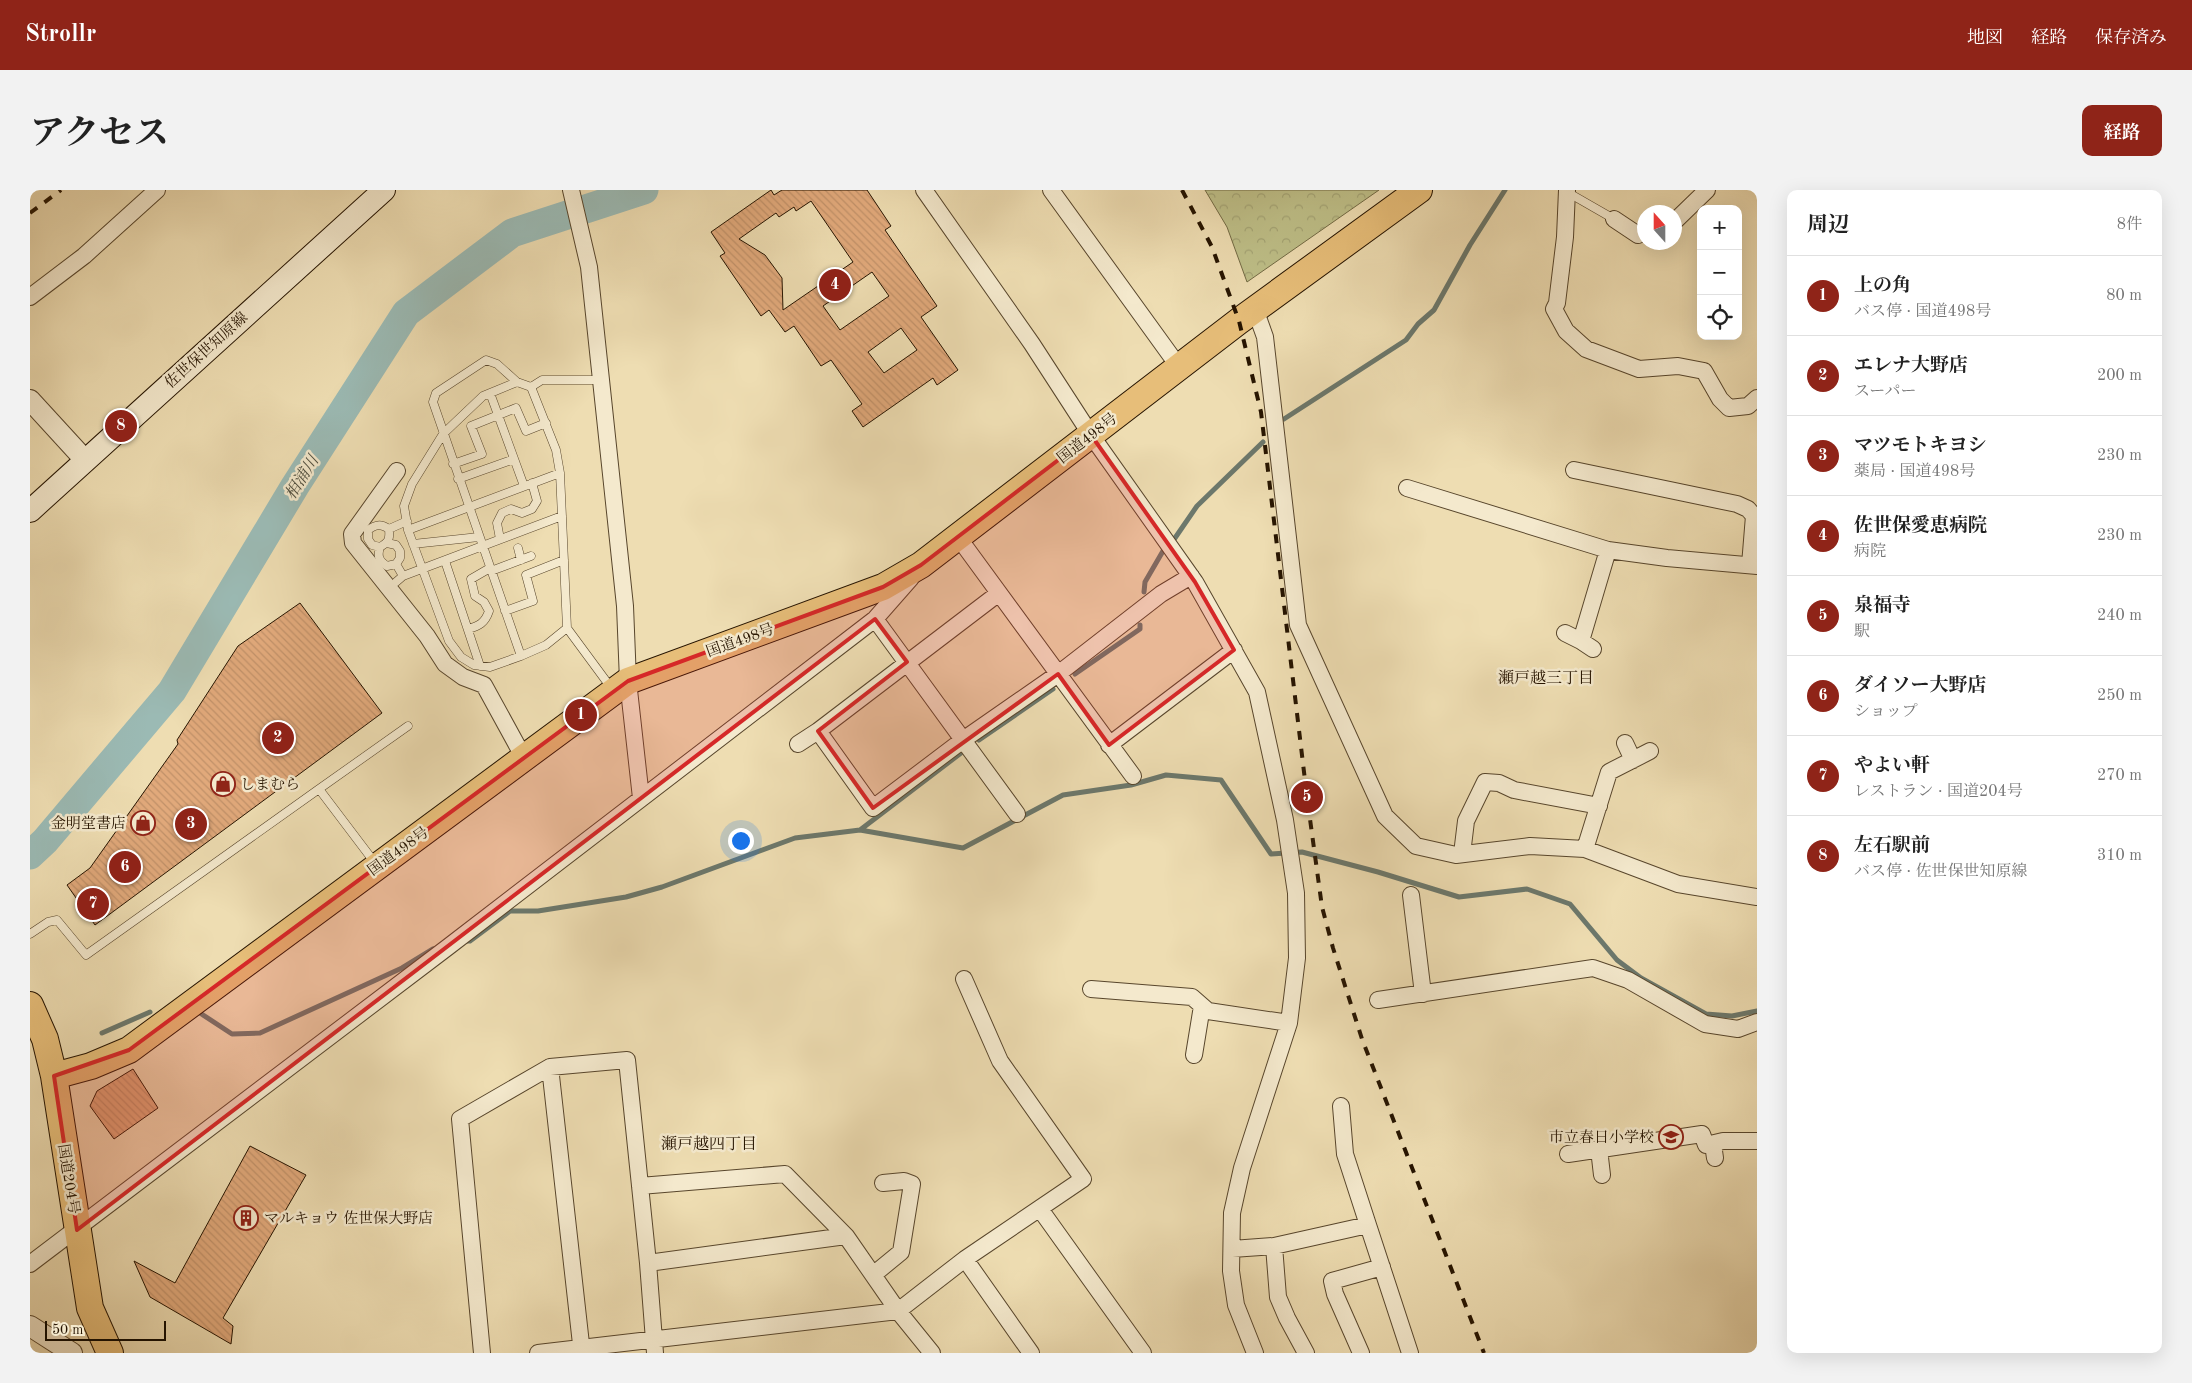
<!DOCTYPE html>
<html lang="ja">
<head>
<meta charset="utf-8">
<style>
  :root { --surface:#fff; --page:#f2f2f2; --text:#222; --muted:#767676; --line:#e0e0e0; --accent:#8f2418 }
  body { margin:0; font-family:"Old Standard TT","Noto Serif JP",serif; background:var(--page); color:var(--text) }
  .controls { position:absolute; right:15px; top:15px; display:grid; overflow:hidden; border-radius:10px; box-shadow:0 5px 20px #0002 }
  .controls button { width:45px; height:45px; display:grid; place-items:center; padding:0; border:0; border-bottom:1px solid var(--line); background:var(--surface); color:var(--text); font:25px sans-serif }
  .compass { position:absolute; left:1607px; top:15px; width:45px; height:45px; border-radius:50%; background:var(--surface); box-shadow:0 5px 20px #0002; rotate:339deg }
  .scale { position:absolute; left:15px; bottom:12px; width:121px; box-sizing:border-box; padding-left:5px; border:2px solid #261400; border-top:0; font-size:14px; line-height:18px; white-space:nowrap; color:#261400; -webkit-text-stroke:4px #f4e9cd; paint-order:stroke }
  .you { position:absolute; left:710px; top:650px; width:18px; height:18px; margin:-12px; border:4px solid #fff; border-radius:50%; background:#1a73e8; box-shadow:0 0 0 8px #1a73e833 }
  .badge { display:grid; place-items:center; width:32px; height:32px; border-radius:50%; background:var(--accent); color:#fff; font-size:16px; font-weight:700 }
  .pin { position:absolute; translate:-50% -50%; border:2px solid #fff; box-shadow:0 1px 5px #0006 }
  .list { margin:0; padding:0; list-style:none }
  h2 { display:flex; justify-content:space-between; align-items:center; height:65px; margin:0; padding:0 20px; font-size:21px }
  h2 small { font-size:16px; font-weight:400; color:var(--muted) }
  .list li { display:grid; grid-template-columns:32px 1fr auto; gap:15px; align-items:center; box-sizing:border-box; height:80px; padding:0 20px; border-top:1px solid var(--line) }
  .list b { display:block; font-size:19px; white-space:nowrap }
  .list p { margin:0; font-size:16px; white-space:nowrap; color:var(--muted) }
  .list em { font-size:16px; font-style:normal; color:var(--muted) }
  .icon { flex:none; width:28px; height:28px; fill:none; stroke:currentColor; stroke-width:2; stroke-linecap:round; stroke-linejoin:round }
  .map { position:relative; flex:none; width:1727px; height:1163px; overflow:hidden; border-radius:10px }
  header { display:flex; align-items:center; gap:30px; box-sizing:border-box; height:70px; padding:0 25px; background:var(--accent); color:#fff }
  header strong { font-size:24px }
  nav { display:flex; gap:28px; margin-inline-start:auto; font-size:18px }
  .intro { display:flex; align-items:center; justify-content:space-between; box-sizing:border-box; height:120px; padding:0 30px }
  h1 { margin:0; font-size:35px }
  .button { padding:12px 22px; border-radius:10px; background:var(--accent); color:#fff; font-size:18px; font-weight:700 }
  main { display:flex; gap:30px; padding:0 30px }
  aside { flex:1; background:var(--surface); border-radius:10px; box-shadow:0 5px 20px #0002 }
  .map>svg:first-child { display:block }
</style>
</head>
<body>
<header>
<strong>Strollr</strong>
<nav><a>地図</a><a>経路</a><a>保存済み</a></nav>
</header>
<div class="intro"><h1>アクセス</h1><a class="button">経路</a></div>
<main>
<div class="map">
<svg width="1727" height="1163" viewBox="0 0 1727 1163">
  <defs>
    <pattern id="park-crowns" width="20" height="18" patternUnits="userSpaceOnUse" patternTransform="scale(1.25)"><rect width="20" height="18" fill="#bebf88"/><path d="M2 6a3 3 0 1 1 6 0M12 15a3 3 0 1 1 6 0" fill="none" stroke="#a3a374"/></pattern>
    <pattern id="building-back-hatch" width="6" height="6" patternUnits="userSpaceOnUse" patternTransform="scale(1.25)"><rect width="6" height="6" fill="#e1a97b"/><path d="M-1 5l2 2M0 0l6 6M5-1l2 2" fill="none" stroke="#c19169"/></pattern>
  </defs>
  <rect width="100%" height="100%" fill="#eeddb2"/>
  <filter id="stains"><feTurbulence type="fractalNoise" baseFrequency=".004" numOctaves="4"/><feColorMatrix values="0 0 0 0 .2 0 0 0 0 .09 0 0 0 0 .02 0 0 0 .5 -.17"/></filter>
  <radialGradient id="worn" r=".72"><stop offset=".6" stop-color="#630" stop-opacity="0"/><stop offset="1" stop-color="#630" stop-opacity=".3"/></radialGradient>
  <path fill="url(#park-crowns)" stroke="#726a44" d="M1175,0h174l-132,92 -20,-55z"/>
  <g fill="none" stroke-linecap="round" stroke-linejoin="round">
    <path stroke="#6c786c" stroke-width="5" d="M1254,229l122,-79 12,-16 16,-14 36,-65 35,-55
      M1145,348l22,-32 66,-64
      M1114,402l1,-10 18,-31
      M1045,484l65,-45v-4
      M949,550l74,-51
      M830,640l101,-77
      M435,751h5l40,-30h28l88,-14 36,-10 133,-49 65,-8 103,18 100,-53 68,-10 35,-10 55,5 50,74 31,-2 76,20 81,25 68,-8 43,15 47,56 24,18 65,36 26,2 25,-5
      M170,823l32,21 28,-1 142,-65 31,-19
      M72,843l48,-21"/>
    <path stroke="#9bbab4" stroke-width="29" d="M0,665l15,-14 127,-150 123,-205 111,-173 106,-80 132,-43"/>
  </g>
  <path fill="url(#building-back-hatch)" stroke="#261400" fill-rule="evenodd" d="M741,0l3,5 8,-5h85l24,36 -6,4 52,76 -16,11 37,53 -21,15 -4,-7 -70,49 -11,-16 10,-7 -31,-44 -10,6 -27,-40 -9,6 -16,-22 -8,6 -41,-60 5,-3 -14,-21zM781,11l42,61 -70,48 -1,-32 -17,-23 -26,-16 37,-26 3,4 15,-10 2,4zM842,82l17,24 -49,34 -17,-24zM871,138l16,22 -33,23 -16,-21z
    M270,413l82,110 -287,212 -28,-40 23,-17 88,-124 -1,-4 61,-94z
    M103,879l25,39 -44,31 -24,-33 7,-15z
    M220,956l56,29 -83,143 10,8 -2,18 -81,-47 -16,-36 41,22z"/>
  <g fill="none" stroke-linecap="round" stroke-linejoin="round">
    <defs>
      <path id="service" d="M1537,2l47,27
        M487,192l14,5 25,63 4,23 7,155 -21,17 -25,11 -31,11 -16,-2 -13,-8 -12,-16 -41,-111 -4,-24 8,-22 31,-50 40,-38z
        M487,192l-20,-18 -11,-4 -50,33 -3,9 88,254
        M501,197l11,-7h59
        M460,203l34,93
        M423,274l29,-10 -11,-28 45,-18 10,23 20,-8
        M428,289l56,-20
        M359,339c1,10 0,13 -9,18l-8,-2 -4,-6v-9c8,-6 13,-6 21,-1l18,-8
        M378,340l152,-57
        M470,349l-3,-16 5,-10 9,-4 11,4 10,-4 5,-8 -5,-18
        M357,353l9,2 4,6v7l-4,6 7,12
        M383,354l66,-7
        M350,357c-3,9 -1,14 7,19l9,-2
        M488,358l3,12
        M415,371l35,105
        M461,381l40,-15
        M366,392l7,-6 159,-60
        M475,421l28,-10 -7,-26 38,-15
        M537,438l45,61
        M438,439c11,-3 17,-6 21,-18l-5,-9 -9,-6 -4,-17 19,-11
        M289,599l89,-63
        M0,744l18,-12 9,-2 29,35 233,-166 56,74"/>
      <path id="minor" d="M541,0l18,77 36,339 3,75 13,117
        M894,0l108,154 59,91 104,147 62,110 28,128 11,73 1,65 -8,65 -47,145 -10,45 -1,58 5,34 19,48
        M1021,0l128,177
        M1537,0l-2,47 -8,66 -3,6 12,22 20,18 53,20 39,-3 26,5 16,28 9,9 19,-2 9,-8
        M1584,29l24,16 6,-3
        M1644,32l33,-32
        M0,107l54,-41 73,-66
        M1225,119l10,28 33,288 87,191 31,30 40,9 74,-9 55,3 93,35 79,13
        M1544,280l163,34 11,5 6,7 -4,49
        M367,281l-45,63 1,9 74,93 18,28 18,13 21,8 40,73
        M1377,298l201,62 59,8 90,8
        M928,347l175,239
        M845,429l142,195
        M1535,443l16,8
        M1563,459l-12,-8 27,-91
        M788,541l55,77 90,-68 95,-66 103,-80 30,-18
        M1595,553l8,17
        M768,554l20,-13 181,-138
        M1079,555l125,-95
        M1555,659l24,-77 41,-21
        M1432,664l4,-33 19,-39 14,1 15,7 85,16
        M1381,705l12,99
        M1061,799l101,8 16,14 81,12
        M1348,810l215,-32 35,12 77,44 33,5 19,-7
        M1164,865l8,-49
        M520,877l32,286
        M1311,916l4,48 23,71
        M1683,954l2,14
        M1569,959l3,26
        M1538,964l134,-20 4,11 17,-4h34
        M610,996l145,-12 61,62 52,75 34,42
        M1010,1019l103,144
        M1244,1056l4,51 9,21 19,35
        M1202,1059l42,-3 94,-21 42,128
        M935,1069l66,94
        M618,1073l198,-27
        M0,1074l418,-317 427,-328 36,-41
        M843,1085l28,-23 11,-68 -8,-3 -21,2
        M452,1163l-22,-234 90,-52 77,-7 21,203 7,90
        M508,1163l360,-42 67,-52 118,-80 -83,-118 -36,-82
        M1331,1163l-26,-59 -3,-13 50,-14"/>
      <path id="tertiary" d="M0,210l55,60
        M0,1136l42,27"/>
      <path id="secondary" d="M0,321l354,-321"/>
      <path id="trunk" d="M0,815l15,34 9,37 36,232 20,45
        M24,886l37,-10 38,-16 499,-369 255,-94 38,-22 318,-244 180,-131"/>
    </defs>
    <use href="#service" stroke="#58462c" stroke-width="9"/>
    <use href="#minor" stroke="#58462c" stroke-width="18"/>
    <use href="#tertiary" stroke="#58462c" stroke-width="22"/>
    <use href="#secondary" stroke="#261400" stroke-width="24"/>
    <use href="#trunk" stroke="#261400" stroke-width="28"/>
    <use href="#service" stroke="#f4e9cd" stroke-width="8"/>
    <use href="#minor" stroke="#f4e9cd" stroke-width="16"/>
    <use href="#tertiary" stroke="#f4e9cd" stroke-width="20"/>
    <use href="#secondary" stroke="#f4e9cd" stroke-width="22"/>
    <use href="#trunk" stroke="#e7be79" stroke-width="26"/>
    <path stroke="#261400" stroke-width="4" stroke-dasharray="9 9" stroke-linecap="butt" d="M1152,0l30,57 27,74 22,91 46,385 15,110 11,41 29,91 122,314
      M0,23l31,-23"/>
  </g>
  <path fill="#d62828" fill-opacity="0.2" stroke="#d62828" stroke-width="4" stroke-linejoin="round" d="M1061,245l104,147 39,68 -125,95 -51,-71 -185,134 -55,-77 89,-69 -32,-43 -798,611 -23,-154 75,-26 499,-369 255,-94 38,-22z"/>
  <defs>
    <symbol id="shop-ring" viewBox="-11 -11 22 22"><circle r="9.5" fill="#f4e9cd" stroke="#8f2418" stroke-width="1.5"/><path d="M-5-2.5h2.3a2.7 3.5 0 0 1 5.4 0H5L5.5 6h-11ZM-1.5-2.5h3a1.5 2.3 0 0 0-3 0Z" fill="#8f2418"/></symbol>
    <symbol id="school-ring" viewBox="-11 -11 22 22"><circle r="9.5" fill="#f4e9cd" stroke="#8f2418" stroke-width="1.5"/><path d="M0-5L7-2L0 1L-7-2ZM-4 1L0 2.5L4 1V4Q0 6-4 4Z" fill="#8f2418"/></symbol>
    <symbol id="building-ring" viewBox="-11 -11 22 22"><circle r="9.5" fill="#f4e9cd" stroke="#8f2418" stroke-width="1.5"/><path d="M-4-6H4V6H1V3H-1V6H-4ZM-2.5-4.3h1.7v1.8h-1.7ZM.8-4.3h1.7v1.8H.8ZM-2.5-1h1.7V.8h-1.7ZM.8-1h1.7V.8H.8Z" fill="#8f2418"/></symbol>
  </defs>
  <g fill-rule="evenodd">
    <use href="#shop-ring" x="179" y="580" width="28" height="28"/>
    <use href="#shop-ring" x="99" y="619" width="28" height="28"/>
    <use href="#school-ring" x="1627" y="933" width="28" height="28"/>
    <use href="#building-ring" x="202" y="1014" width="28" height="28"/>
  </g>
  <g text-anchor="middle" stroke-width="5" stroke-linejoin="round" paint-order="stroke">
    <g font-size="15" fill="#261400" stroke="#f4e9cd">
      <text transform="translate(176 160) rotate(-42)" y="5">佐世保世知原線</text>
      <text transform="translate(1057 248) rotate(-38)" y="5">国道498号</text>
      <text transform="translate(710 450) rotate(-20)" y="5">国道498号</text>
      <text transform="translate(368 661) rotate(-36)" y="5">国道498号</text>
      <text transform="translate(39 989) rotate(81)" y="5">国道204号</text>
    </g>
    <g font-size="15" fill="#261400" stroke="#f4e9cd" text-anchor="start">
      <text x="210" y="599">しまむら</text>
      <text x="96" y="638" text-anchor="end">金明堂書店</text>
      <text x="1624" y="952" text-anchor="end">市立春日小学校</text>
      <text x="234" y="1033">マルキョウ 佐世保大野店</text>
    </g>
    <g font-size="16" font-style="italic" fill="#4f4e3f" stroke="#f4e9cd">
      <text transform="translate(271 287) rotate(-58)" y="6">相浦川</text>
    </g>
    <g font-size="16" fill="#261400" stroke="#f4e9cd">
      <text x="1516" y="493">瀬戸越三丁目</text>
      <text x="679" y="959">瀬戸越四丁目</text>
    </g>
  </g>
  <rect width="100%" height="100%" filter="url(#stains)"/>
  <rect width="100%" height="100%" fill="url(#worn)"/>
</svg>
<div class="controls">
<button>+</button>
<button>−</button>
<button><svg class="icon" aria-label="locate" viewBox="0 0 24 24"><circle cx="12" cy="12" r="6"/><path d="M12 2v4M12 18v4M2 12h4M18 12h4"/></svg></button>
</div>
<svg class="compass" viewBox="-18 -18 36 36"><path d="M0-13l5 13h-10z" fill="#e53935"/><path d="M0 13l5-13h-10z" fill="#767676"/></svg>
<div class="scale">50 m</div>
<div class="you"></div>
<div class="pin badge" style="left:551px;top:525px">1</div>
<div class="pin badge" style="left:248px;top:548px">2</div>
<div class="pin badge" style="left:161px;top:634px">3</div>
<div class="pin badge" style="left:805px;top:95px">4</div>
<div class="pin badge" style="left:1277px;top:607px">5</div>
<div class="pin badge" style="left:95px;top:677px">6</div>
<div class="pin badge" style="left:63px;top:714px">7</div>
<div class="pin badge" style="left:91px;top:236px">8</div>
</div>
<aside>
<h2>周辺<small>8件</small></h2>
<ul class="list">
<li><span class="badge">1</span><div><b>上の角</b><p>バス停 · 国道498号</p></div><em>80 m</em></li>
<li><span class="badge">2</span><div><b>エレナ大野店</b><p>スーパー</p></div><em>200 m</em></li>
<li><span class="badge">3</span><div><b>マツモトキヨシ</b><p>薬局 · 国道498号</p></div><em>230 m</em></li>
<li><span class="badge">4</span><div><b>佐世保愛恵病院</b><p>病院</p></div><em>230 m</em></li>
<li><span class="badge">5</span><div><b>泉福寺</b><p>駅</p></div><em>240 m</em></li>
<li><span class="badge">6</span><div><b>ダイソー大野店</b><p>ショップ</p></div><em>250 m</em></li>
<li><span class="badge">7</span><div><b>やよい軒</b><p>レストラン · 国道204号</p></div><em>270 m</em></li>
<li><span class="badge">8</span><div><b>左石駅前</b><p>バス停 · 佐世保世知原線</p></div><em>310 m</em></li>
</ul>
</aside>
</main>
</body>
</html>
